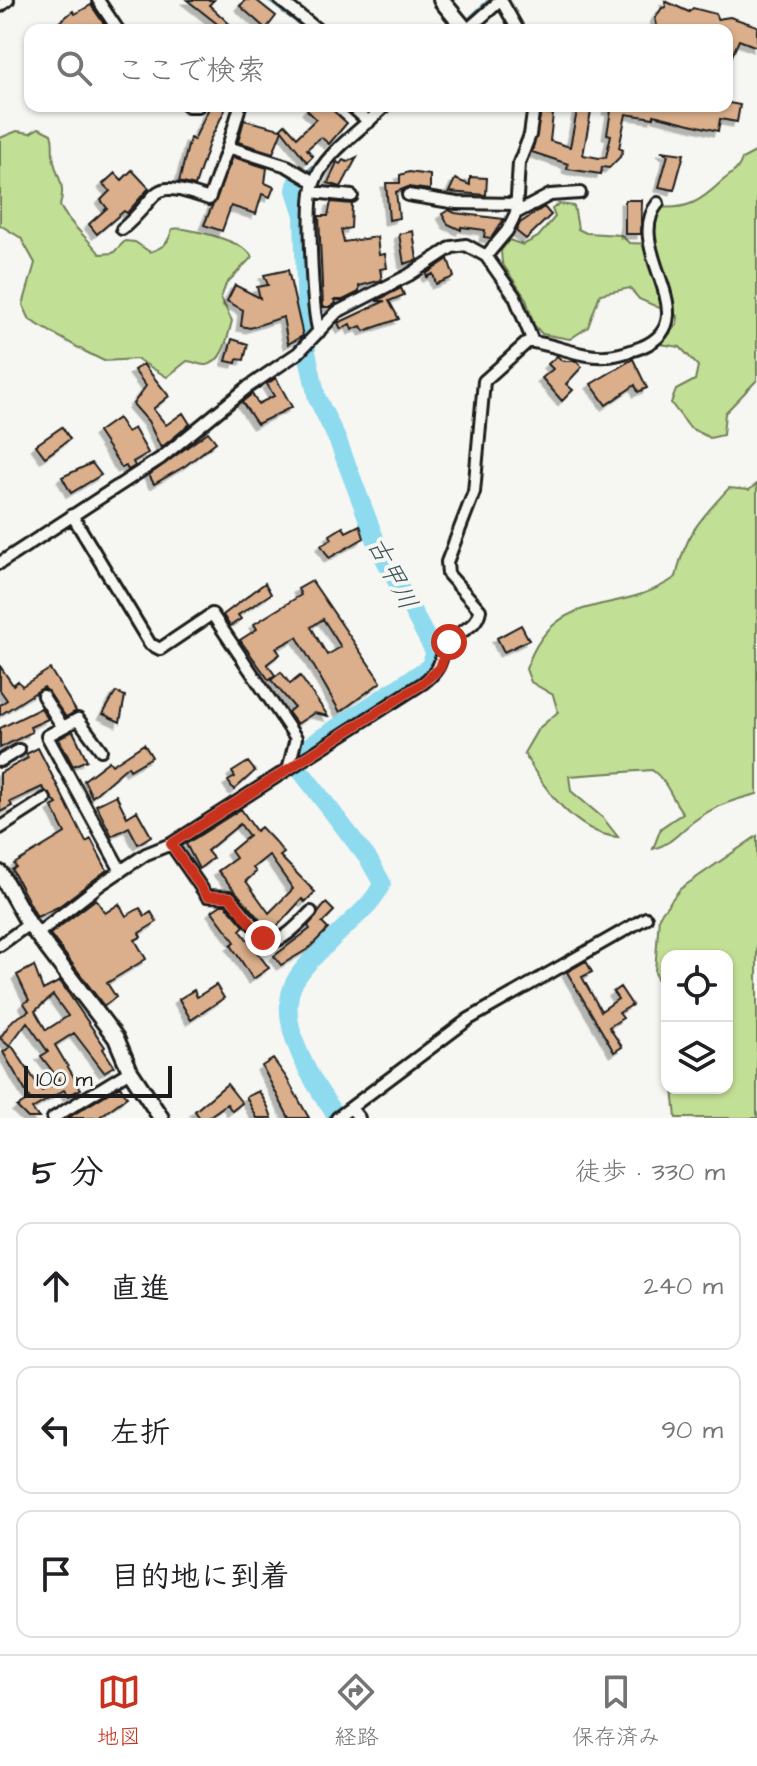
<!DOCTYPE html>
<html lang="ja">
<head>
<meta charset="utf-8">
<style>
  :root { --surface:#fff; --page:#f6f6f6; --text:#202124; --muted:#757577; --line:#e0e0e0; --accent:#c8321e }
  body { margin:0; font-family:"Architects Daughter","Klee One",sans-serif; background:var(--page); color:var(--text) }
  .controls { position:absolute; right:24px; bottom:24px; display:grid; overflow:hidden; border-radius:16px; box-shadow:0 2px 6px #0004 }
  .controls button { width:72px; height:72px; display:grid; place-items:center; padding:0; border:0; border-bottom:2px solid var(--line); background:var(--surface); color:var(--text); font:40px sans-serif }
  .scale { position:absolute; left:24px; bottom:20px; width:148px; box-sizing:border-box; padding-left:8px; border:4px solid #1c1c1c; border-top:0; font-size:22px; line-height:28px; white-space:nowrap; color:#1c1c1c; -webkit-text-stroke:6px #f6f6f2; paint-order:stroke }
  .stop { position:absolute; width:24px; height:24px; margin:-18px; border:6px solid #c8321e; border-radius:50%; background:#fff }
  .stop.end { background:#c8321e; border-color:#fff; box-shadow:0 2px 8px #0008 }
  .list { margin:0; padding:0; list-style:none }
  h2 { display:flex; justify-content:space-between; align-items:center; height:104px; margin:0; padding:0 32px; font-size:34px }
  h2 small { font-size:26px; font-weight:400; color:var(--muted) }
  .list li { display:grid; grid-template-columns:52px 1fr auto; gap:24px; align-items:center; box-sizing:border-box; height:128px; margin:0 16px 16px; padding:0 16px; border:2px solid var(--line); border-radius:16px }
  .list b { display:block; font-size:30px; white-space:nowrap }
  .list em { font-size:26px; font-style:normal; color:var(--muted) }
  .icon { flex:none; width:44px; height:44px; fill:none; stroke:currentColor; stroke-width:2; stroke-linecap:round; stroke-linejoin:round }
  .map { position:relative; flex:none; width:757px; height:1118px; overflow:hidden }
  .search { position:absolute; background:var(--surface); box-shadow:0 2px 6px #0004; left:24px; right:24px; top:24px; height:88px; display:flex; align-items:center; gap:20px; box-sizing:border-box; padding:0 28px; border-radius:16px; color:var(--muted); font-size:30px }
  .sheet { height:536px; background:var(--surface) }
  nav { display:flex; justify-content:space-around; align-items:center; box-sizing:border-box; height:112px; border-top:2px solid var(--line); background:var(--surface); font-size:22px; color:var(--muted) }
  nav a { display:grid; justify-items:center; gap:4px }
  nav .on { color:var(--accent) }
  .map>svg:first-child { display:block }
</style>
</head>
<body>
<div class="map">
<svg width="757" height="1118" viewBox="0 0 757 1118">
  <defs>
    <filter id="shadow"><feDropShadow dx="-4.5" dy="4.5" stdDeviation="0" flood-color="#0004"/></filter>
  </defs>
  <rect width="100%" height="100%" fill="#f6f6f2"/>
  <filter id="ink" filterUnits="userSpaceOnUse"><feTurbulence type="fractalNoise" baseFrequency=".0125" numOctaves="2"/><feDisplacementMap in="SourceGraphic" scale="16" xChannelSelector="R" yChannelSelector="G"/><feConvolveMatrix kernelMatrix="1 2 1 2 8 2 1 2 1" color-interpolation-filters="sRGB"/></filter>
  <g filter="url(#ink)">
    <path fill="#c2df96" stroke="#6f7e59" stroke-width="2" d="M39,128l12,6c3,8 1,12 2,20 1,22 14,26 7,52 9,18 27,31 40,48l13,-1 12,-12 10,1 15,10c14,-5 19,-9 22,-23 13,-3 75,13 80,28l-26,27 -5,14 11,23c-4,13 -8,42 -26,44 -6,1 -13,-4 -19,-4l-20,16 -30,-18 -33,2 -18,-9 -56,-32 -7,-15 12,-42 -14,-25 -21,-13v-87l17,-7 13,2z
      M757,151v229l-32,33 -2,22 -13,3 -20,-10 -19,-25 5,-13 19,-10 3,-14 -18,-19 -20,-3 17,-20 1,-8 -39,-17 -9,-11 -30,6 -12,33 -18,12 -28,-5 -8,-9 -8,-26 -24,-36 -1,-12 8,-11 14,5 15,-8 17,-20 -3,-8 7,-5 15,2 4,23 8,4 35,2 8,8 24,1 5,-37c29,3 43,-6 63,-25 10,-9 17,-10 21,-23z
      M757,484v310c-24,6 -43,12 -63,27 -15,11 -22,23 -41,28l8,-21 22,-15c-12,-14 -15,-32 -31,-43l-83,6 2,15 32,27 15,19c-42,-3 -75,-49 -94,-84l14,-24 20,-17 -5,-17 -22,-13 -5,-13c29,-84 90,-50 150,-92 9,-42 24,-58 53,-89l20,2z
      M757,836v282h-81l-3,-30h54v-132h-60v82l-3,-39 -9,-27 4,-56 21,-27z"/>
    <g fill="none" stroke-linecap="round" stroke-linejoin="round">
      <path stroke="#608e9a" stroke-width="3" d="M268,0l39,30
        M465,22l24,-22
        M366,114l9,-8
        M306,173l55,-53"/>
      <path stroke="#8edaee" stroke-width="18" d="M297,180l-2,10 8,25 4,137 10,46 21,43 41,108 56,104 -6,14 -128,84 -4,15 72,94 13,23c-7,19 -27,34 -40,47 -16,16 -36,32 -47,51 -22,41 19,104 43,137"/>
    </g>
    <path fill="#dbaf8b" stroke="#1c1c1c" stroke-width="2" fill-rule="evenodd" filter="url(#shadow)" d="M187,0h27l-5,5 27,25h-11z
      M245,0h11l20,16 -10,13 -26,-23z
      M665,1l24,11 4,-4 23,6 1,5 13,-2 27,9v21l-18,-7 -12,27v-37h-70l-2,-12 7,-10 4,-1z
      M91,5l13,19 -3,2 -39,4 -5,-6 16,-13 2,3z
      M729,103l11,2 -3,17 -17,-3 -2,12 -64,-16v3l-28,-4 -7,34 4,2 -3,7 -11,11 -7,-1 -1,7 -34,-5 1,-5 -36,-12 9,-39 12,1 -3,27 20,6 8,-41h14l-9,49 16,3 7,-1 5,-22 -4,-1 4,-23 -4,-1 1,-4h120z
      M210,106h17l-17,34 -15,46 -16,-4 11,-44 4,2z
      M310,106h18l19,17 -18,21 -8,-7 -14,12 6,7 -6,6 -25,-32 -9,23 -35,-11 6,-22 36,9 5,-5 12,13 19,-18 -9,-9z
      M661,151l23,3 -10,36 -15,-3 9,-32z
      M233,157l34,11 -2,15 9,4 -4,10 -8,-3 -6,20 -25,-8 -9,25 -18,-6z
      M357,157l-16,30 -13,-4 9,-21 3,2 3,-4 4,2z
      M132,170l17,18 -22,25 -3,-2 -27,23 -8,-10 18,-16 -6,-8 9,-9 -7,-7 12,-11 7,7z
      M409,172l21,3v15l-22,-3 -12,5 3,26 -10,2 -3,-37h14v-8z
      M470,177l17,1 -1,17 -37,-3 6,-13 15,6z
      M625,200h17l-1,34h-16z
      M331,202l21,2 -1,24 -10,2 3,12 33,-5 2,18 6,-1 2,14 -7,1 2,11 -23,6v6l-16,8h-9l2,3 -5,4h-8l-4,-91h9z
      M544,207l7,8 -25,24 -10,-8 4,-8z
      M449,210l6,3 49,6 -13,19 -7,-1 1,-7 -24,-3v3l-13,-6 -6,-10z
      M413,231l4,29 -13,4 -5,-30z
      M448,259l6,18 -18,7 -3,-10 -6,3 -1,-3z
      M288,270l15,66 -15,8 -5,-27 -33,11 -9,-2 2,-16 -16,-9 8,-16 25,13 -3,-11 11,-2 -4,-10z
      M401,288l3,7 -15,6 10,18 -35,12 -3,-5 -9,4 -2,-6 -9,5 -3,-6 47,-22h-9z
      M232,339l16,5 -4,16 -7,-1 -1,4 -10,-2z
      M557,356l6,5h13l6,6 -16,17 7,6 -11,11 -20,-23 11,-9 -5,-5z
      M633,359l14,29 -9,4 -3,-7 -29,20 -15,-21z
      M143,364l26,32 -16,13 13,16 17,-12 7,11 -29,24 -13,-27 -15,-17 13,-18 -12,-16z
      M276,378l16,29 -35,17 -15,-22 10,-8 6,10 16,-8 -7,-12z
      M118,418l9,14 7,-4 14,25 -15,9 2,4 -7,4 -2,-4 -4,2 -24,-36z
      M62,427l8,12 -25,18 -9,-12z
      M208,432l8,10 -31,24 -31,18 -5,-9z
      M92,463l9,12 -30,18 -9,-16z
      M360,525l4,13 -35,20 -8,-13 11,-6 -2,-4 13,-8 3,5z
      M312,581l69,101 -41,30 -43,-75 -21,11 4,6 -13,10 8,11 -6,5 -29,-40 17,-11 -3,-5 47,-29 -3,-6zM323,619l18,28 -14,8 -16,-28z
      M265,583l6,11 -33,21 3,4 -11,7 -7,-11z
      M521,625l8,15 -25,12 -7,-14z
      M0,666l13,19 5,-4 4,5 28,-17 26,42 -10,6 -22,-30 -44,28v-10l7,-5 -7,-10z
      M281,672l9,12 10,-8 28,40 -14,-3 -17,11 -9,-12 6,-5 -23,-27z
      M116,692l9,4 -5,26 -17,-8z
      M41,708l7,11 -18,8 2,5 -32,16v-20z
      M73,731l14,29 -14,6 -14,-27z
      M144,744l8,13 -22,13 -2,-4 -36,31 -8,-17 25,-19 3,4z
      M38,748l48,94 5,-3 16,31 -49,37 -21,10 -25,-47 4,-3 -2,-3 51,-31 -13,-26 5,-3 -15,-17 -32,15 2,4 -12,6v-39l28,-15 -2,-4z
      M248,762l7,9 -21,19 -6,-9 7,-4 -3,-5z
      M116,795l11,22 10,-6 14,25 -13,8 -9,-17 -17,9 -16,-31z
      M241,809l15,22 5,-4 15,16 8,10 -4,3 35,36 -10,10 -3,-3 -31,34 -53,-62 18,-13 -5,-7 18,-15 -9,-12 -33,27 6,7 -14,11 -13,-25zM269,855l24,34 -24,24 -23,-32 10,-9 -3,-4z
      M96,899l9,14 14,-9 7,12 14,-8 5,8 6,-4 6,10 -18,11 2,4 -6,3 11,19 -39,24 9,14 -12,9 -54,-72z
      M326,903l8,8 -12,12 6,6 -20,20 -27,16 -7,-9 36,-27 -2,-3z
      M221,905h5l18,21 -4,4 29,38 -16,11 -22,-34 4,-3 -23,-31z
      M586,961l6,11 -10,5 19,34 17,-12 -5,-7 7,-5 12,18 -13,8 4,5 -14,9 13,20 -8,5 -47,-80z
      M34,966l9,24 17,-9 45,66 -2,2 11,17 -10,6 -30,-39 -19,12 26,44 -13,7 -4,-6 -32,19 7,9h-11l-11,-11 13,-8 -27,-47 9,-6 30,45 18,-10 -19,-25 7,-4 -21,-30 -18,24 -9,-8 13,-18 16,-9 -5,-8 5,-3 -12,-25zM53,995l15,21 -22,14 -11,-19z
      M216,985l8,13 -33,22 -12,-21 15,-9 3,7z
      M273,1059l13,18 23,41h-20l-27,-52z
      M227,1084l15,19 -10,8 -5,-7 -20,14h-7l-5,-7z
      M120,1086l7,11 -29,21h-30z
      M259,1091l9,16 4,11h-15l-11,-21z"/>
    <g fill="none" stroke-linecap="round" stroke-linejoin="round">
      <defs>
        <path id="minor" d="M98,0l20,30
          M280,0l38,30
          M501,0l17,30
          M0,6l8,-6
          M467,30l34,-30
          M188,106h10
          M240,106l-12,41 59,19 27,16
          M351,106l18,16
          M312,192l40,4
          M408,195l49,8 60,1
          M516,213l34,-18 30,-2
          M122,229c41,-34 24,-53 87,-30l19,-52
          M486,256l21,-25 9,-18 3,-50 11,-28 4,-29
          M319,332c-7,-21 -12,-129 -5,-149 10,-30 50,-55 71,-77
          M72,515l78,129 10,5 52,-35 84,124 -7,28
          M0,563l161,-105 87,-71 50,-34 39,-41 72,-37 43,-28 14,-2 20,11 29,41 18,45c23,3 50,16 73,14 12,0 25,-5 36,-9 67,-28 -21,-99 16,-144
          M43,696l19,30
          M101,750l-23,-31 -31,17 74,135
          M0,761l19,-11
          M0,828l45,-29
          M171,844l36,52 23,1 39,46c16,-3 30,-19 42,-31
          M37,934l64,-50 45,-30 25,-10 252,-161c24,-18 14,-28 27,-42 11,-12 27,-13 30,-31l-32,-36 -1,-12 27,-70 10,-111 47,-42
          M0,945l29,-21
          M351,1108l8,10
          M53,1118l77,-47
          M337,1118l132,-99 177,-101"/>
        <path id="tertiary" d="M441,0l25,30"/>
        <path id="secondary" d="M0,873l29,51 87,114 14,33 31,47"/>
      </defs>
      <use href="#minor" stroke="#1c1c1c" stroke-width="16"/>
      <use href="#tertiary" stroke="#1c1c1c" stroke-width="20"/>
      <use href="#secondary" stroke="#1c1c1c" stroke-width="20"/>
      <use href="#minor" stroke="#f6f6f2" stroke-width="10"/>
      <use href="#tertiary" stroke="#f6f6f2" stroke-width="14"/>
      <use href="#secondary" stroke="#f6f6f2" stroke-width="14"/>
    </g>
  </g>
  <g fill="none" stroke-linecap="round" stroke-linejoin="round" filter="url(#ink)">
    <path stroke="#c8321e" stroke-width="10" d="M263,938l-33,-41 -23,-1 -36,-52 252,-161 17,-15 9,-26"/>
  </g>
  <g text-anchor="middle" stroke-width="8" stroke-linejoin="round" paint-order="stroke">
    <g font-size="26" font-style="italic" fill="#3e555b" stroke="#f6f6f2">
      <text transform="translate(393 573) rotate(63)" y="9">古甲川</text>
    </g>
  </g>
</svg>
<div class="controls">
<button><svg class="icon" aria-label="locate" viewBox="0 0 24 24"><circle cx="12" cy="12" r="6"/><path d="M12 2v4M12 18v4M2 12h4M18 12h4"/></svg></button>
<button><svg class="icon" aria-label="layers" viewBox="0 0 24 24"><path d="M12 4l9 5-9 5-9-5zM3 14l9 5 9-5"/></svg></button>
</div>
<div class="scale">100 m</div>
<div class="stop" style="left:449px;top:642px"></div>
<div class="stop end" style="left:263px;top:938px"></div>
<div class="search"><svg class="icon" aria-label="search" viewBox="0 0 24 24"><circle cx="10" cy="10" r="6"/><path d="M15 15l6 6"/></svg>ここで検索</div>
</div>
<section class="sheet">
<h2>5 分<small>徒歩 · 330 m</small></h2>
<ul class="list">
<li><svg class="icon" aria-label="ahead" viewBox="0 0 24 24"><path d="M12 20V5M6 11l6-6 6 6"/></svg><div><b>直進</b></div><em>240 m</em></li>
<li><svg class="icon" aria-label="left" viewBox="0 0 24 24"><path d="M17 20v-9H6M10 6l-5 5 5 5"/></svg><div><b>左折</b></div><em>90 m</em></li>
<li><svg class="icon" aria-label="arrive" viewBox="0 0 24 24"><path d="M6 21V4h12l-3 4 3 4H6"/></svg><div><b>目的地に到着</b></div></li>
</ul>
</section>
<nav>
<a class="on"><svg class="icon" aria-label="map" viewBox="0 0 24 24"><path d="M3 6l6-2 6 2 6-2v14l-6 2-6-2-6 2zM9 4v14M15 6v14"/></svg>地図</a>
<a><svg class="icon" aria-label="directions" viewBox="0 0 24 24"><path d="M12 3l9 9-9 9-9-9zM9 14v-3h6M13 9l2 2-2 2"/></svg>経路</a>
<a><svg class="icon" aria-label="saved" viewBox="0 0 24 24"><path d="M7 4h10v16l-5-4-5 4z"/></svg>保存済み</a>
</nav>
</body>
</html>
